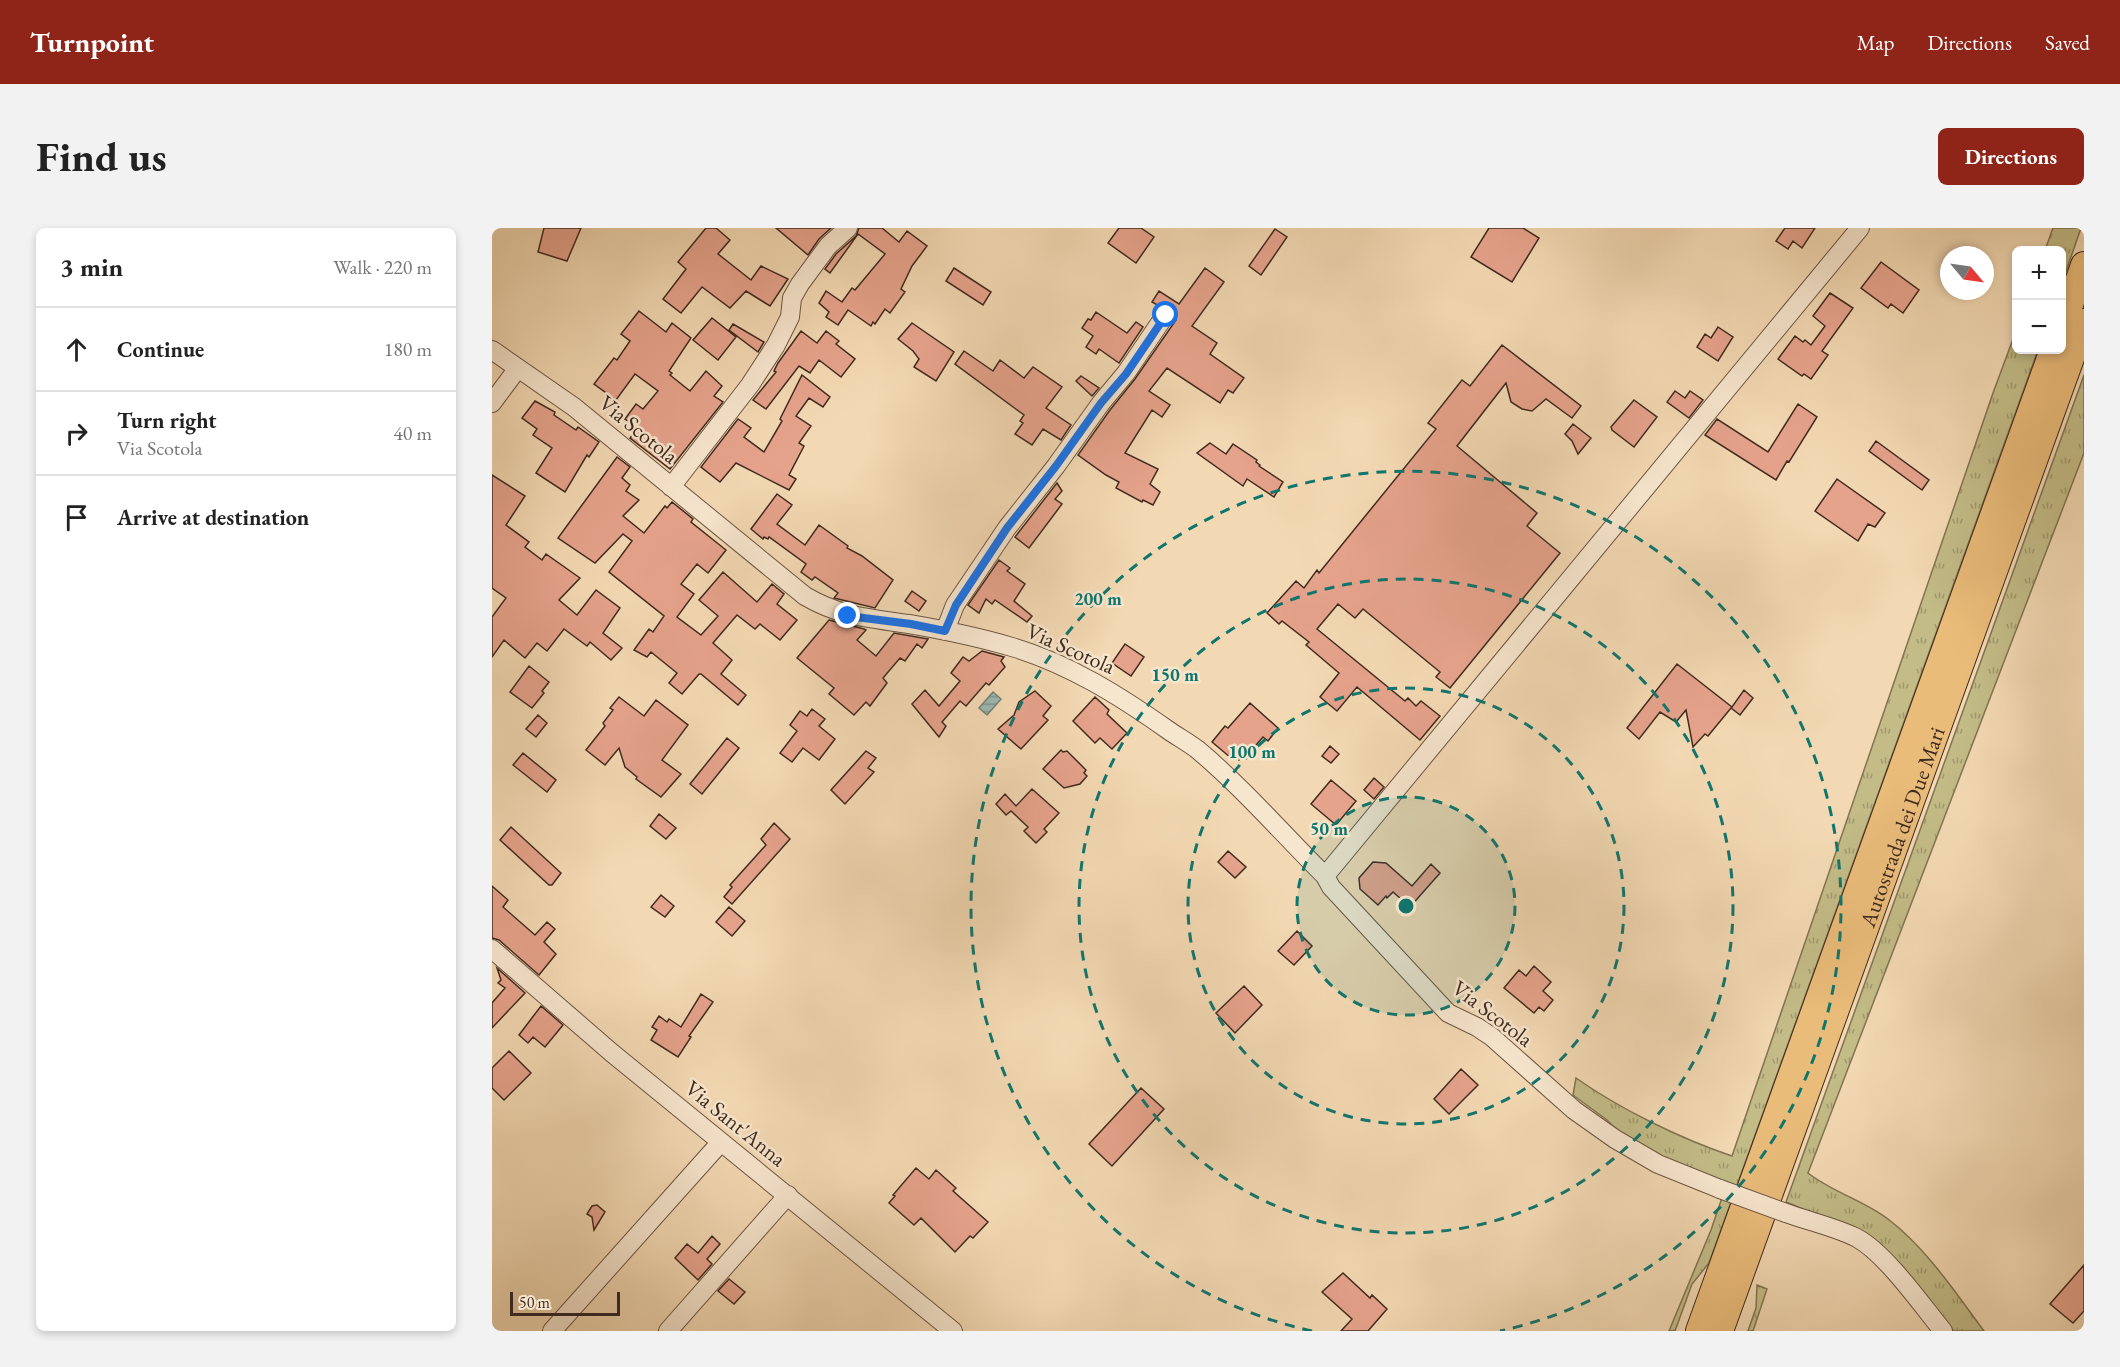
<!DOCTYPE html>
<html lang="en">
<head>
<meta charset="utf-8">
<style>
  :root { --surface:#fff; --page:#f2f2f2; --text:#222; --muted:#767676; --line:#e0e0e0; --accent:#8f2418 }
  body { margin:0; font-family:"EB Garamond",serif; background:var(--page); color:var(--text) }
  .controls { position:absolute; right:18px; top:18px; display:grid; overflow:hidden; border-radius:9px; box-shadow:0 3px 9px #0003 }
  .controls button { width:54px; height:54px; display:grid; place-items:center; padding:0; border:0; border-bottom:2px solid var(--line); background:var(--surface); color:var(--text); font:30px sans-serif }
  .compass { position:absolute; left:1448px; top:18px; width:54px; height:54px; border-radius:50%; background:var(--surface); box-shadow:0 3px 9px #0003; rotate:119deg }
  .scale { position:absolute; left:18px; bottom:15px; width:110px; box-sizing:border-box; padding-left:6px; border:3px solid #402b1e; border-top:0; font-size:16px; line-height:21px; white-space:nowrap; color:#402b1e; -webkit-text-stroke:4px #f7e6ce; paint-order:stroke }
  .stop { position:absolute; width:18px; height:18px; margin:-14px; border:4px solid #1a73e8; border-radius:50%; background:#fff }
  .stop.end { background:#1a73e8; border-color:#fff; box-shadow:0 2px 6px #0008 }
  .list { margin:0; padding:0; list-style:none }
  h2 { display:flex; justify-content:space-between; align-items:center; height:78px; margin:0; padding:0 24px; font-size:26px }
  h2 small { font-size:20px; font-weight:400; color:var(--muted) }
  .list li { display:grid; grid-template-columns:39px 1fr auto; gap:18px; align-items:center; box-sizing:border-box; height:84px; padding:0 24px; border-top:2px solid var(--line) }
  .list b { display:block; font-size:22px; white-space:nowrap }
  .list p { margin:0; font-size:20px; white-space:nowrap; color:var(--muted) }
  .list em { font-size:20px; font-style:normal; color:var(--muted) }
  .icon { flex:none; width:33px; height:33px; fill:none; stroke:currentColor; stroke-width:2; stroke-linecap:round; stroke-linejoin:round }
  .map { position:relative; flex:none; width:1592px; height:1103px; overflow:hidden; border-radius:9px }
  header { display:flex; align-items:center; gap:36px; box-sizing:border-box; height:84px; padding:0 30px; background:var(--accent); color:#fff }
  header strong { font-size:28px }
  nav { display:flex; gap:33px; margin-inline-start:auto; font-size:21px }
  .intro { display:flex; align-items:center; justify-content:space-between; box-sizing:border-box; height:144px; padding:0 36px }
  h1 { margin:0; font-size:42px }
  .button { padding:15px 27px; border-radius:9px; background:var(--accent); color:#fff; font-size:21px; font-weight:700 }
  main { display:flex; gap:36px; padding:0 36px }
  aside { flex:1; background:var(--surface); border-radius:9px; box-shadow:0 3px 9px #0003 }
  .map>svg:first-child { display:block }
</style>
</head>
<body>
<header>
<strong>Turnpoint</strong>
<nav><a>Map</a><a>Directions</a><a>Saved</a></nav>
</header>
<div class="intro"><h1>Find us</h1><a class="button">Directions</a></div>
<main>
<aside>
<h2>3 min<small>Walk · 220 m</small></h2>
<ul class="list">
<li><svg class="icon" aria-label="ahead" viewBox="0 0 24 24"><path d="M12 20V5M6 11l6-6 6 6"/></svg><div><b>Continue</b></div><em>180 m</em></li>
<li><svg class="icon" aria-label="right" viewBox="0 0 24 24"><path d="M7 20v-9h11M14 6l5 5-5 5"/></svg><div><b>Turn right</b><p>Via Scotola</p></div><em>40 m</em></li>
<li><svg class="icon" aria-label="arrive" viewBox="0 0 24 24"><path d="M6 21V4h12l-3 4 3 4H6"/></svg><div><b>Arrive at destination</b></div></li>
</ul>
</aside>
<div class="map">
<svg width="1592" height="1103" viewBox="0 0 1592 1103">
  <defs>
    <pattern id="grass-tufts" width="24" height="20" patternUnits="userSpaceOnUse" patternTransform="scale(1.5)"><rect width="24" height="20" fill="#c3bc87"/><path d="M3 7l-1-3M5 7V3M7 7l1-3M15 17l-1-3M17 17v-4M19 17l1-3" fill="none" stroke="#a0996e"/></pattern>
    <pattern id="water-rules" width="6" height="5" patternUnits="userSpaceOnUse" patternTransform="scale(1.5)"><rect width="6" height="5" fill="#9cb9b2"/><path d="M0 2.5h6" fill="none" stroke="#819790"/></pattern>
  </defs>
  <rect width="100%" height="100%" fill="#f3d9b3"/>
  <filter id="stains"><feTurbulence type="fractalNoise" baseFrequency=".00333" numOctaves="4"/><feColorMatrix values="0 0 0 0 .2 0 0 0 0 .09 0 0 0 0 .02 0 0 0 .5 -.17"/></filter>
  <radialGradient id="worn" r=".72"><stop offset=".6" stop-color="#630" stop-opacity="0"/><stop offset="1" stop-color="#630" stop-opacity=".3"/></radialGradient>
  <path fill="url(#grass-tufts)" stroke="#827452" stroke-width="1.5" d="M1561,0h28l-19,55v-33h-17z
    M1524,103v19h22l-329,913 -17,21 -17,47h-6l42,-101 16,-47 -68,-28 -37,-20 -15,-15 -34,-25 3,-17c44,31 105,61 156,78l261,-763z
    M1592,147v78l-276,720c24,19 55,27 80,46 39,30 67,73 96,112h-36l-57,-70 -74,-46 -31,-13z
    M1265,1057l10,4 -14,42h-5l8,-23z"/>
  <path fill="url(#water-rules)" stroke="#778077" stroke-width="1.5" d="M501,464l8,7 -14,16 -8,-7z"/>
  <path fill="#e6a38c" stroke="#402b1e" stroke-width="1.5" d="M52,0h37l-14,33 -29,-9z
    M214,0h10l14,12 -12,14 33,26 10,-14 27,13 -18,27 -24,-15 -16,17 -28,-21 -21,26 -18,-14 23,-30 -8,-7z
    M284,0h55l-12,11 -11,16z
    M367,0h23l17,14 8,-11 20,15 -15,20 -11,23 4,3 -15,21 -5,-4 -10,15 -2,-2 -2,4 -23,-16 -10,15 -12,-8 3,-5 -10,-9 7,-12 16,11 10,-14 3,2 30,-36 -27,-20 -28,39 -5,-4 11,-15 20,-18z
    M627,0h22l13,9 -18,26 -28,-20z
    M997,0h34l16,10 -27,44 -41,-25z
    M1293,0h30l-13,20 -9,-7 -5,8 -12,-8z
    M783,1l12,8 -26,38 -12,-9z
    M1389,34l38,28 -16,23 -12,-9 -3,4 -27,-20z
    M462,40l37,24 -8,13 -37,-24z
    M713,40l19,14 -32,44 25,17 -7,11 34,24 -11,15 -5,-3 -8,13 -53,-35 -18,23 21,14 -8,12 -10,-7 -27,43 33,16 -8,15 10,8 -7,13 -10,-5 -1,2 -26,-14 3,-6 -13,-7 -28,-20 32,-45 25,-31 41,-59v-10l-3,-5 -7,-2 -7,3 -7,-4 7,-11 20,13z
    M1338,65l23,15 -31,43 6,4 -17,24 -7,-5 -2,2 -24,-17 17,-23 8,6 2,-2 6,5 14,-19 -12,-10z
    M147,83l27,21 6,-9 19,15 -22,33 3,2 -2,2 20,16 16,-20 16,15 -8,10 9,6 -53,67 -40,-31 8,-10 -13,-9 11,-15 7,5 15,-18 -23,-17 -19,26 -22,-16 20,-26 3,2 13,-19 -9,-7z
    M604,84l31,21 9,-11 7,5 -24,36 -20,-14 -3,5 -10,-7 7,-11 -11,-8 6,-9 3,1z
    M220,90l24,19 -18,23 -25,-20z
    M420,95l42,29 -18,29 -22,-14 5,-8 -6,-8 -15,-12z
    M241,96l31,18 -6,10 -29,-22z
    M1226,99l15,10 -15,24 -21,-14 8,-13 6,4z
    M309,103l16,12 9,-12 13,10 -3,3 19,15 -14,18 -22,-17 -9,13 -11,-7 -33,43 -13,-9 23,-28 -2,-1 4,-8z
    M1010,117l79,61 -9,12 -26,-19 -14,12 -10,-2 -11,-7 -5,-19 -49,63 80,67 -10,13 33,27 -110,135 -14,-11 4,-5 -77,-63 -8,9 -17,-14 -21,25 88,72 3,-3 8,8 5,-5 19,15 -20,24 -63,-53 -20,24 -17,-14 19,-24 -33,-28 3,-3 -27,-21 -3,3 -12,-11 29,-32 8,7 13,-18 2,3 117,-144 -8,-6 34,-43 8,6z
    M472,123l29,20 7,-11 24,18 9,-11 29,20 -16,21 25,17 -10,15 -18,-11 -11,16 -17,-11 8,-11 -3,-2 4,-6 -69,-51z
    M310,147l28,22 -7,10 -14,-9 -13,18 15,10 -12,17 5,3 -15,29 7,4 -7,11 -53,-27 -16,19 -19,-15 37,-48 13,9 -7,9 20,15 18,-31 -2,-2z
    M589,148l18,12 -7,8 -16,-15z
    M1183,163l10,7 5,-7 13,9 -14,18 -22,-16z
    M1142,172l23,17 -23,30 -22,-17 -1,-3z
    M43,173l20,11 -1,3 22,15 2,-3 21,15 -10,15 -2,-2 -22,37 -29,-19 16,-25 -19,-13 4,-6 -15,-11z
    M1306,176l19,13 -28,45 -2,-1 -11,19 -71,-45 12,-16 51,33z
    M1081,196l18,14 -13,16 -6,-13 -7,-7z
    M1384,213l53,39 -7,10 -53,-39z
    M718,215l16,11 7,-10 24,16 -1,2 4,3 -1,1 24,16 -9,15 -27,-18 -4,7 -46,-33z
    M125,229l13,10 -8,11 8,7 -4,6 13,9 -16,16 21,17 21,-27 2,2 5,-6 21,17 -2,3 35,28 -18,23 -11,-9 -16,20 13,10 -17,23 24,18 17,-19 -19,-16 24,-28 34,30 15,-18 12,10 -7,10 20,16 -17,20 -20,-16 -5,5 -18,-14 -24,28 19,17 -11,14 25,21 -8,10 -37,-31h-2l-17,20 -13,-11 8,-10 -26,-21 -4,5 -13,-7 15,-21 4,3 11,-16 -55,-44 23,-31 -9,-7 -28,29 -37,-25z
    M0,247l33,21 -19,29 23,17 -4,5 17,13 4,-6 34,24 -21,22 18,15 19,-25 24,18 -17,25 19,15 -11,12 -21,-18 -3,4 -23,-17 -17,22 -10,-8 -12,15 -21,-18 -12,17v-40l14,-19 -14,-10z
    M1345,251l48,34 -10,14 -7,-3 -10,17 -43,-30z
    M565,255l5,8 -7,8 7,5 -33,44 -14,-11z
    M285,266l15,11 -15,19 28,21 14,-20 29,21 -1,2 15,8 31,24 -18,28 -41,-10 4,-5 -23,-16 -3,3 -11,-8 5,-8 -37,-27 -1,2 -4,-2 -1,2 -12,-10z
    M507,332l11,8 -3,3 18,13 -11,17 18,15 -5,6 -32,-22 -3,4 -6,-5 -7,14 -11,-8z
    M420,363l14,10 -7,10 -14,-10z
    M337,392l35,9 2,1 -9,10 19,16 18,-23 34,6 -6,9 -5,-4 -12,17 -5,-3 -17,20 4,5 -17,23 -4,-4 -12,13 -25,-21 5,-6 -37,-30z
    M633,416l19,13 -13,19 -19,-13z
    M490,423l22,6 -3,4 4,6 -16,18 -3,-2 -20,23 -6,-5 -18,21 4,4 -7,11 -27,-33 13,-14 14,16 21,-25 -9,-8 12,-16 6,4z
    M1185,436l55,43 12,-17 9,8 -13,17 -9,-7 -23,28 -3,-2 -12,13 -7,-37 -10,12 -16,-10 -21,27 -12,-11z
    M37,438l20,16 -7,9 2,2 -12,15 -22,-16z
    M543,463l16,15 -8,10 5,4 -27,29 -23,-20 16,-14 5,-13z
    M127,469l25,19 12,-16 32,25 -26,35 19,14 -20,23 -25,-18 1,-2 -12,-10 -6,-19 -14,17 -19,-15 19,-24 -2,-3 10,-13 -3,-2z
    M603,469l14,13 -2,4 20,19 -15,16 -12,-11 -5,5 -22,-22z
    M758,475l28,25 -10,13 -5,-4 -13,15 -2,-2 -9,10 -6,-5 -2,3 -19,-16 13,-16 3,2z
    M320,481l13,10 -6,7 16,13 -16,21 -16,-12 -11,14 -12,-9 17,-22 -7,-6 10,-14 7,5z
    M46,487l9,8 -11,14 -10,-8z
    M235,510l12,10 -37,46 -12,-10z
    M838,518l9,8 -8,9 -9,-7z
    M569,522l2,2 4,-1 19,19 -2,3 3,3 -7,8 -16,4 -21,-19z
    M374,523l10,7 -8,10 6,4 -29,32 -14,-14z
    M31,525l33,27 -9,12 -34,-27z
    M882,550l10,9 -10,12 -10,-9z
    M839,552l25,21 -20,24 -25,-21z
    M540,561l27,24 -15,16 3,3 -11,11 -12,-12 4,-4 -17,-16 -5,4 -10,-11 9,-10 11,12z
    M167,586l17,14 -10,11 -16,-13z
    M282,595l16,16 -58,65 -8,-7 8,-10 -2,-2 36,-40 -5,-6z
    M19,599l50,46 -9,12h-3l-49,-45z
    M736,623l18,16 -11,11 -17,-16z
    M881,634l13,1 26,23 19,-22 9,9 -30,34 -17,-15 -6,6 -1,-2 -8,9 -18,-16 -1,-11z
    M0,658l16,14 -5,7 32,28 12,-13 8,7 -11,13 12,12 -17,21 -40,-35 -7,-2z
    M169,667l13,11 -9,11 -14,-10z
    M237,679l16,14 -13,15 -16,-14z
    M805,703l15,15 -18,19 -16,-14z
    M1042,738l17,16 -8,9 10,9 -9,11 -5,-4 -5,6 -30,-25 15,-18 7,6z
    M5,740l28,25 -33,35v-25l13,-15 -7,-5 3,-3z
    M752,758l18,19 -27,28 -19,-20z
    M209,766l12,8 -24,34 2,1 -13,20 -27,-17 6,-10 -5,-3 7,-11 8,6 2,-3 12,8z
    M49,778l22,19 -18,22 -12,-10 -5,6 -9,-8z
    M17,823l22,22 -27,27 -12,-12v-20z
    M969,841l17,16 -29,29 -15,-15z
    M649,860l23,21 -52,57 -23,-22z
    M424,940l13,11 7,-9 20,18 -3,3 35,31 -15,16 -3,-2 -15,16 -34,-34 -7,7 -25,-22 6,-7 -2,-1z
    M105,977l8,7 -11,18 -2,-13 -5,-3 5,-8z
    M220,1008l8,8 -13,15 5,5 -14,16 -23,-22 12,-14 11,9z
    M1592,1037v46l-11,12 -23,-19z
    M851,1045l27,25 2,-3 15,14 -19,22h-27l11,-12 -30,-27z
    M237,1051l16,13 -11,12 -16,-13z"/>
  <g fill="none" stroke-linecap="round" stroke-linejoin="round">
    <defs>
      <path id="minor" d="M0,122l82,57 231,189c36,21 64,22 104,28 35,6 69,13 103,23 57,17 108,49 156,83 10,7 21,13 30,20 45,38 85,84 127,126l6,11 117,126 29,14 15,10 82,73 41,29 43,25 62,25
        M0,175l26,-35
        M179,259l79,-102 26,-40 14,-28 2,-19 8,-14 28,-38 20,-18
        M453,403l10,-26 52,-77 49,-62 45,-63 25,-30 40,-59
        M833,648l535,-648
        M0,721l120,104 341,278
        M1294,985c22,8 52,15 71,25 29,16 64,66 86,93
        M60,1103l169,-189
        M176,1103l120,-136"/>
      <g id="highway">
        <path d="M1570,99l22,-62"/>
        <path d="M1207,1103l354,-981"/>
        <path id="s1" d="M1228,1103l364,-1009"/>
      </g>
    </defs>
    <use href="#minor" stroke="#6d5643" stroke-width="20"/>
    <use href="#highway" stroke="#402b1e" stroke-width="28"/>
    <use href="#minor" stroke="#f7e6ce" stroke-width="18"/>
    <use href="#highway" stroke="#eabc7a" stroke-width="26"/>
    <defs>
      <path id="minor-bridge" d="M1228,961l66,24"/>
    </defs>
    <use href="#minor-bridge" stroke="#6d5643" stroke-width="20" stroke-linecap="butt"/>
    <use href="#minor-bridge" stroke="#f7e6ce" stroke-width="18"/>
  </g>
  <g fill="none" stroke-linecap="round" stroke-linejoin="round">
    <path stroke="#1a73e8" stroke-width="8" d="M356,388l63,8 34,7 11,-26 51,-77 49,-62 45,-63 25,-29 40,-59"/>
  </g>
  <circle cx="914" cy="678" r="109" fill="#0f766e" fill-opacity=".12"/>
  <g fill="none" stroke="#0f766e" stroke-width="3" stroke-dasharray="10 8">
    <circle cx="914" cy="678" r="109"/>
    <circle cx="914" cy="678" r="218"/>
    <circle cx="914" cy="678" r="327"/>
    <path d="M820 1103A435 435 0 1 1 1008 1103"/>
  </g>
  <g text-anchor="middle" stroke-width="5" stroke-linejoin="round" paint-order="stroke">
    <g font-size="22" fill="#402b1e" stroke="#f7e6ce">
      <text transform="translate(147 201) rotate(39)" y="8">Via Scotola</text>
      <text transform="translate(579 420) rotate(24)" y="8">Via Scotola</text>
      <text dy="8" stroke="none"><textPath href="#s1" startOffset="536">Autostrada dei Due Mari</textPath></text>
      <text transform="translate(1001 785) rotate(37)" y="8">Via Scotola</text>
      <text transform="translate(244 895) rotate(39)" y="8">Via Sant'Anna</text>
    </g>
  </g>
  <circle cx="914" cy="678" r="9" fill="#0f766e" stroke="#f7e6ce" stroke-width="3"/>
  <g font-size="18" text-anchor="middle" font-weight="bold" fill="#0f766e" stroke="#f7e6ce" stroke-width="5" stroke-linejoin="round" paint-order="stroke">
    <text x="606" y="377">200 m</text>
    <text x="683" y="453">150 m</text>
    <text x="760" y="530">100 m</text>
    <text x="837" y="607">50 m</text>
  </g>
  <rect width="100%" height="100%" filter="url(#stains)"/>
  <rect width="100%" height="100%" fill="url(#worn)"/>
</svg>
<div class="controls">
<button>+</button>
<button>−</button>
</div>
<svg class="compass" viewBox="-18 -18 36 36"><path d="M0-13l5 13h-10z" fill="#e53935"/><path d="M0 13l5-13h-10z" fill="#767676"/></svg>
<div class="scale">50 m</div>
<div class="stop" style="left:674px;top:87px"></div>
<div class="stop end" style="left:356px;top:388px"></div>
</div>
</main>
</body>
</html>
